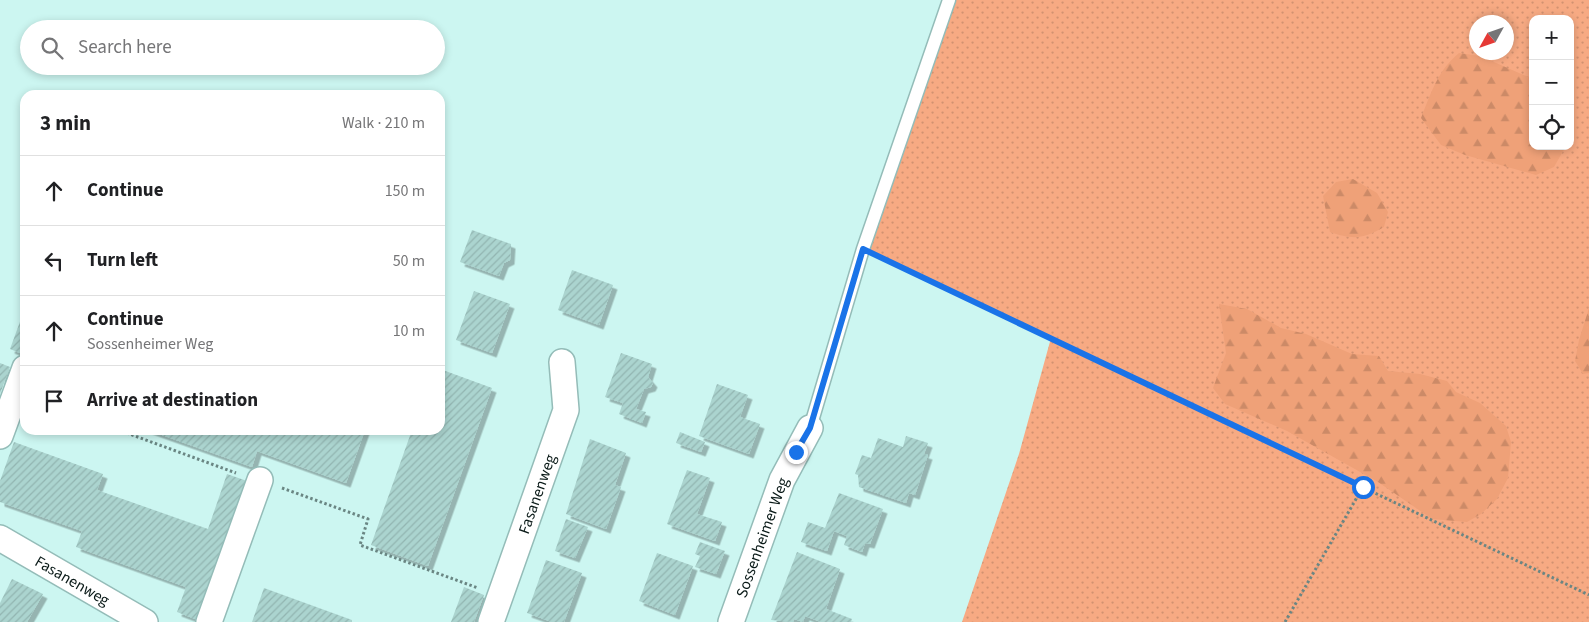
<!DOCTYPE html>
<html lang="en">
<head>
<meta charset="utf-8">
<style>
  :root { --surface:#fff; --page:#f6f6f6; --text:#202124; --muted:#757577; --line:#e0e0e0 }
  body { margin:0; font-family:"Source Sans 3",sans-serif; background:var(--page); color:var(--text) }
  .controls { position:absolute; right:15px; top:15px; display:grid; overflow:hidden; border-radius:10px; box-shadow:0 2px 8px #0003 }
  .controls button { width:45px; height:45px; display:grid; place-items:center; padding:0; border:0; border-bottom:1px solid var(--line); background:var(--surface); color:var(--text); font:25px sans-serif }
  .compass { position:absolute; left:1469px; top:15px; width:45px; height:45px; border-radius:50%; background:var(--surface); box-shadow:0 2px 8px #0003; rotate:230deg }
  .stop { position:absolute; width:15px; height:15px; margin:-11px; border:4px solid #1a73e8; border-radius:50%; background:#fff }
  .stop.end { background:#1a73e8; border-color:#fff; box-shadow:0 1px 5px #0008 }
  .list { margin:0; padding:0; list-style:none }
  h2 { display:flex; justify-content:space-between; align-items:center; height:65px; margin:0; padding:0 20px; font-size:21px }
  h2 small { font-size:16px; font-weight:400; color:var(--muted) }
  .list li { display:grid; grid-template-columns:32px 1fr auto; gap:15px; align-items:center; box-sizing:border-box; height:70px; padding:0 20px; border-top:1px solid var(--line) }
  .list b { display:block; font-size:19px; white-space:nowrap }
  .list p { margin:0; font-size:16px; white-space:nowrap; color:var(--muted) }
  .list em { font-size:16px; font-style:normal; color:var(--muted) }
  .icon { flex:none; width:28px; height:28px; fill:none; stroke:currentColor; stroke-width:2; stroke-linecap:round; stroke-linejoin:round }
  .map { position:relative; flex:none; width:1589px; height:622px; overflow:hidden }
  .search { position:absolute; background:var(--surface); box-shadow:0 2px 8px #0003; left:20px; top:20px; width:425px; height:55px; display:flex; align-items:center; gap:12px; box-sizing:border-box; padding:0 18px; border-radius:28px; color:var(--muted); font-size:19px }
  .panel { position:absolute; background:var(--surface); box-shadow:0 2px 8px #0003; left:20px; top:90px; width:425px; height:345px; border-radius:15px }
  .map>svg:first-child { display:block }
</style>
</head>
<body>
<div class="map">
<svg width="1589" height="622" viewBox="0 0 1589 622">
  <defs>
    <pattern id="grass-dots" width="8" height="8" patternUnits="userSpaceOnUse" patternTransform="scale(1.25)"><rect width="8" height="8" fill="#f7aa83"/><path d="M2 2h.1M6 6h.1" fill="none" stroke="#d29270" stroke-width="1.8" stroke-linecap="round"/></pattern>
    <pattern id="forest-firs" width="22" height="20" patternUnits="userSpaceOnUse" patternTransform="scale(1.25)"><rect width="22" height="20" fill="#efa178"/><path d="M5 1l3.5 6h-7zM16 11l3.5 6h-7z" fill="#cc8a67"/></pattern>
    <pattern id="building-hatch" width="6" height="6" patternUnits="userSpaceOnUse" patternTransform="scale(1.25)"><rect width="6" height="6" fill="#abd4cf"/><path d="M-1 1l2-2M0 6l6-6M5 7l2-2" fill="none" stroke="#92b5b1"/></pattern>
    <filter id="shadow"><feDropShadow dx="4.5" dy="4.5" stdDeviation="0" flood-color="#0004"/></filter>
  </defs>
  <rect width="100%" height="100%" fill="#ccf6f1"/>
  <path fill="url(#grass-dots)" fill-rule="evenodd" d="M949,0h640v622h-627l57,-168 32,-116 -188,-89zM1533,19h37v127h-37zM1476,22h30v30h-30z"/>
  <path fill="url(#forest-firs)" d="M1459,53l21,3 53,23v67h33l-12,21 -18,8 -71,-20 -24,-10 -20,-27c10,-25 17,-48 38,-65z
    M1353,179l24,14 11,19 -4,15c-21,12 -31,13 -54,5l-7,-36 13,-14z
    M1219,304l28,5 34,19 25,6 46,20 27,2 9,15 32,3 27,7 9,11 24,11 26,23 5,16 -3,36 -11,21 -16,15 -14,8 -35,-3 -54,-37 -91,-51 -62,-27 -12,-16 13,-35z
    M1589,308v65l-6,1 -8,-13 4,-21z"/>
  <path fill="url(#building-hatch)" filter="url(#shadow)" d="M472,230l39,14 -1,16 -6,3 -5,13 -39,-14z
    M572,270l41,15 -14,40 -41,-15z
    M474,291l36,13 -18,49 -36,-13z
    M25,308v47l-15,-6z
    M621,353l31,11 -4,13 5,6 -2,4 -7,2 -8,20 10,3 -4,11 -23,-9 4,-11 -18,-6z
    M0,363l10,4 -10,27z
    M440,369l52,19 -64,178 -57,-21 41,-115h28z
    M717,384l31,11 -8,22 20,7 -11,30 -50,-18z
    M148,430h217l-19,53 -89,-32 -5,16z
    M680,432l25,10 -4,10 -25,-9z
    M906,436l22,7 -4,11 4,1 -13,40 -6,-2 -3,10 -47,-16 -1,-12 -3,-1 7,-19 9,3 7,-20 25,9z
    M590,439l36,14 -11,32 6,2 -15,42 -40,-15z
    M14,442l89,32 -6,16 111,39 19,-55 20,7 -49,139 -21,-8 9,-25 -110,-40 6,-16 -82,-29v-21z
    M687,470l23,8 -13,36 25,8 -7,19 -48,-17z
    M839,493l44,16 -13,35 -5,-1 -3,9 -18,-7 3,-9 -13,-5 -7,20 -26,-9 7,-20 17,6z
    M566,519l22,8 -13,31 -20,-7z
    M700,542l25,9 -9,23 -21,-7 5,-11 -5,-2z
    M797,552l43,17 -14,40 26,10 -1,3h-30l-16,-6 -2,6 -9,-3 -1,3 -22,-2z
    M657,553l36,13 -18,49 -36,-14z
    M546,560l36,13 -18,49h-12l-25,-9z
    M12,579l31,15 -16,28h-27v-19z
    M464,587l20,8 -10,27h-23z
    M264,588l88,32v2h-100z"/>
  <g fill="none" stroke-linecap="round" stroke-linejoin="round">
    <defs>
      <path id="lane" d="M810,428l53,-179 86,-249"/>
      <g id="street">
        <path d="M0,436l25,-68"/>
        <path id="s1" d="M0,538l145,84"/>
        <path d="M209,622l51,-142"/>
        <path id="s2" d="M491,622l75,-212 -4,-48"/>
        <path id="s3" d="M731,622l51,-142 28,-52"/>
      </g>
    </defs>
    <use href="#lane" stroke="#94bcb8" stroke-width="15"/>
    <use href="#street" stroke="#94bcb8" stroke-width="28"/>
    <path stroke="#6a8683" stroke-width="3" stroke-dasharray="2.5 2.5" stroke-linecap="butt" d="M879,257l710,338
      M125,430l-1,2 112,41
      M282,488l86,31 -8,26 118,43
      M1285,622l78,-135"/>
    <use href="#lane" stroke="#fff" stroke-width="12"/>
    <use href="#street" stroke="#fff" stroke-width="25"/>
  </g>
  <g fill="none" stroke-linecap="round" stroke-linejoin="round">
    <path stroke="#1a73e8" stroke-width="6" d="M796,452l14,-24 53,-179 500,238"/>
  </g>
  <g text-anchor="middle" stroke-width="4.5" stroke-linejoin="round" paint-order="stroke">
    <g font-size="16" fill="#091917" stroke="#ccf6f1">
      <text dy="6" stroke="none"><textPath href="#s2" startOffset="136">Fasanenweg</textPath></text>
      <text dy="6" stroke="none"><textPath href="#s3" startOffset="90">Sossenheimer Weg</textPath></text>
      <text dy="6" stroke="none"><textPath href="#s1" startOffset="84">Fasanenweg</textPath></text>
    </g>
  </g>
</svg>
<div class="controls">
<button>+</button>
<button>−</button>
<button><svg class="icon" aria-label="locate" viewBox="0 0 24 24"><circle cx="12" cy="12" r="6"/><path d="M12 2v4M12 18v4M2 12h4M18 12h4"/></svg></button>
</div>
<svg class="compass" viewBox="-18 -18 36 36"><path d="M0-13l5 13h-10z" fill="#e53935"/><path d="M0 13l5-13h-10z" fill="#757577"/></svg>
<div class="stop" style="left:1363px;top:487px"></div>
<div class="stop end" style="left:796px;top:452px"></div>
<div class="search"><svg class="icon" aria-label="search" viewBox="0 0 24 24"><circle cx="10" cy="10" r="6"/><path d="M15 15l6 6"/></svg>Search here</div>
<section class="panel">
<h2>3 min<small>Walk · 210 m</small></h2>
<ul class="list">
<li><svg class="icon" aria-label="ahead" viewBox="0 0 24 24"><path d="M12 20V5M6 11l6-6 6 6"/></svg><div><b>Continue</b></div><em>150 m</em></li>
<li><svg class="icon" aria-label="left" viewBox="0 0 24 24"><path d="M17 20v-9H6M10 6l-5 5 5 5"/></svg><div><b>Turn left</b></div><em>50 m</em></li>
<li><svg class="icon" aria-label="ahead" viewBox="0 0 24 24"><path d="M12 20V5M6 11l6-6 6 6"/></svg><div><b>Continue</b><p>Sossenheimer Weg</p></div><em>10 m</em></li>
<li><svg class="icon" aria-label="arrive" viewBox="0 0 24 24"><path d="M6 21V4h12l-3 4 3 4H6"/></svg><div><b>Arrive at destination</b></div></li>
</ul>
</section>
</div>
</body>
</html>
